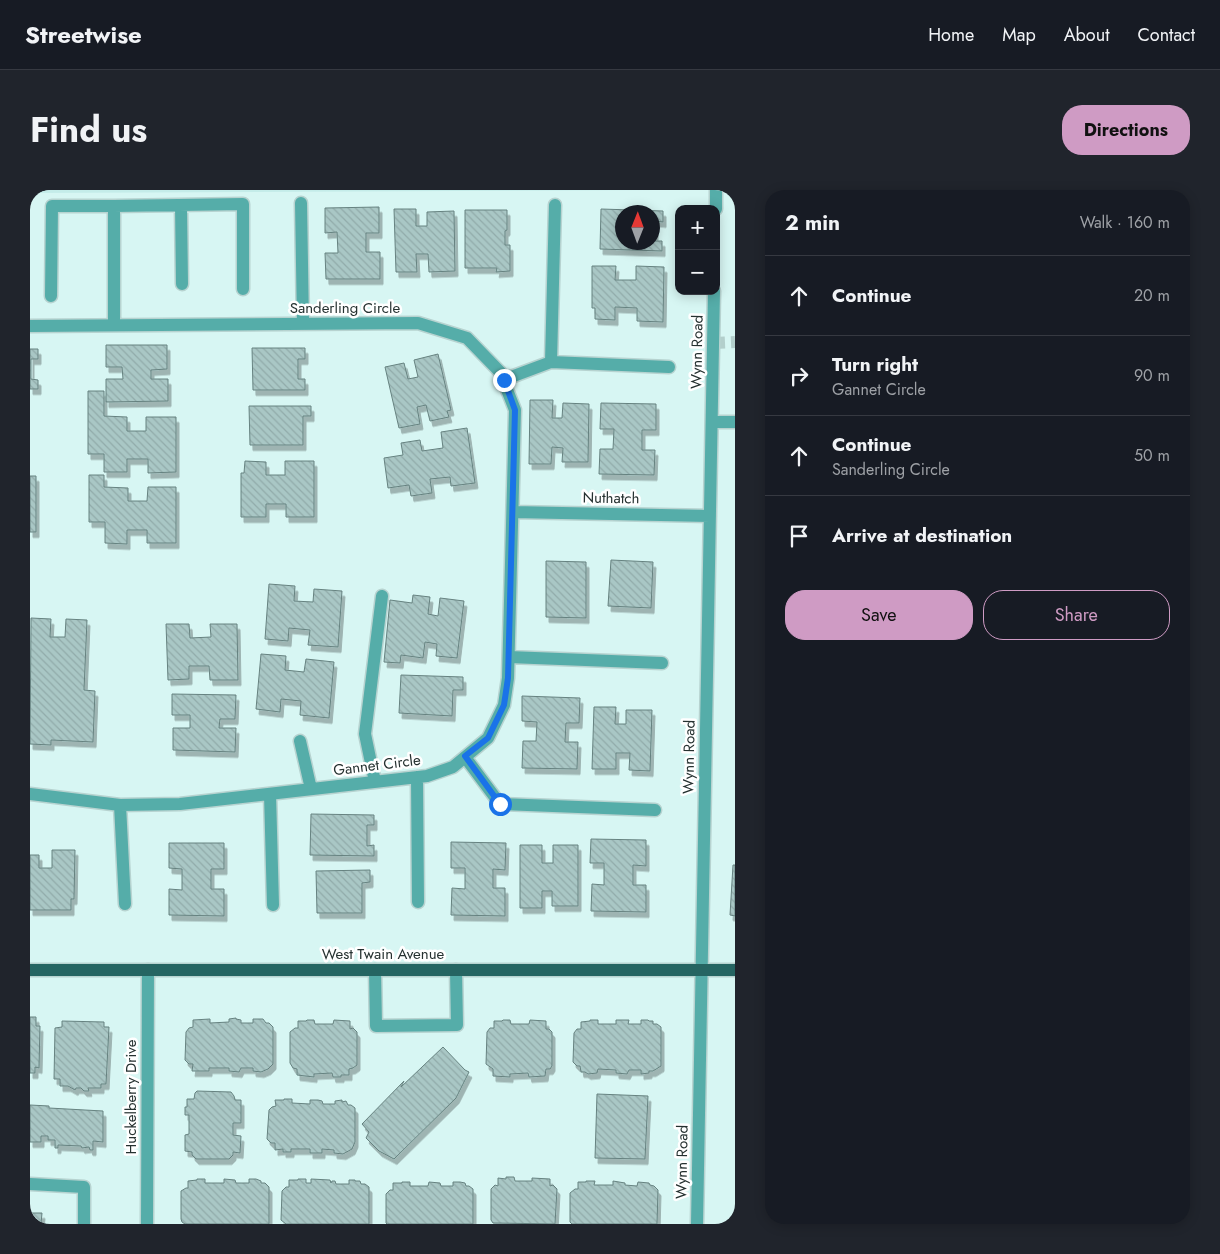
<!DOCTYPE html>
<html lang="en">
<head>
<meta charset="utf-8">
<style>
  :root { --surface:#171b24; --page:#20242c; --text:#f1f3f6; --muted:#9ea1a6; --line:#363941; --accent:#cf9bc4 }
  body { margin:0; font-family:Jost,sans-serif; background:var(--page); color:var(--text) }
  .controls { position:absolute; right:15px; top:15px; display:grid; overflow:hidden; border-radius:10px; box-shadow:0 2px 12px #0003 }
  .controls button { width:45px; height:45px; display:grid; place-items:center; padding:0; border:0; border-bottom:1px solid var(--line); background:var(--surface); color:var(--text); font:25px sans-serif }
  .compass { position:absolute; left:585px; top:15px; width:45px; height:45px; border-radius:50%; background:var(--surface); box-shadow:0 2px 12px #0003; rotate:1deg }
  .stop { position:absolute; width:15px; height:15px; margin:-11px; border:4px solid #1a73e8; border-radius:50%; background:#fff }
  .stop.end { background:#1a73e8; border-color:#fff; box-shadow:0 1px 5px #0008 }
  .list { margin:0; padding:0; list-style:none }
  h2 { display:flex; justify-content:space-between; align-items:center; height:65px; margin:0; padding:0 20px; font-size:21px }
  h2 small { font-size:16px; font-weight:400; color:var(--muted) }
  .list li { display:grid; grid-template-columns:32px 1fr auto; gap:15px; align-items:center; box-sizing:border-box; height:80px; padding:0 20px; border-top:1px solid var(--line) }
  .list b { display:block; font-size:19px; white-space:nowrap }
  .list p { margin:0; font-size:16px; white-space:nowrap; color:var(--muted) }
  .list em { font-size:16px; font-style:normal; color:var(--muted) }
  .actions { display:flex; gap:10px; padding:15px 20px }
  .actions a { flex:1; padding:11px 0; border:1px solid var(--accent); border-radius:20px; text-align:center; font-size:18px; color:var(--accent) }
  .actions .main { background:var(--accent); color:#111 }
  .icon { flex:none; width:28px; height:28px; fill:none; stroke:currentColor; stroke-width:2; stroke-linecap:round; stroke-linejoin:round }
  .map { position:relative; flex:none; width:705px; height:1034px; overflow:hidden; border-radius:20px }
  header { display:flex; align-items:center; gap:30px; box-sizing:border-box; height:70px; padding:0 25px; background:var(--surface); border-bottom:1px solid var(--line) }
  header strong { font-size:24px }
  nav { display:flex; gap:28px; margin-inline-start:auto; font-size:18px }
  .intro { display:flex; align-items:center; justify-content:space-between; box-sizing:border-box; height:120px; padding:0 30px }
  h1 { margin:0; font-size:35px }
  .button { padding:12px 22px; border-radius:20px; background:var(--accent); color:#111; font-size:18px; font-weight:700 }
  main { display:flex; gap:30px; padding:0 30px }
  aside { flex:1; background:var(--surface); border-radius:20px; box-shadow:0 2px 12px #0003 }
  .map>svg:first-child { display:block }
</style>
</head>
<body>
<header>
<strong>Streetwise</strong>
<nav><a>Home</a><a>Map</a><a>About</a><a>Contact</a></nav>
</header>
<div class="intro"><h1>Find us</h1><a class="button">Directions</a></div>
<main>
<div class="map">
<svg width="705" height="1034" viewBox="0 0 705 1034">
  <defs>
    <pattern id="building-back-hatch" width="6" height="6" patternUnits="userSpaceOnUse" patternTransform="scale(1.25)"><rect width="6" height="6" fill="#a9c7c5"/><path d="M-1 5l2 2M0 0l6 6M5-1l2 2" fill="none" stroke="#91abaa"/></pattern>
    <filter id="shadow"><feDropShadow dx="3" dy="5.5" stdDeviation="0" flood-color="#0004"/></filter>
  </defs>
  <rect width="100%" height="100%" fill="#d7f6f3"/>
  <path fill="#c4ece9" d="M0,0h628l-628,3z"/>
  <path fill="url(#building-back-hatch)" stroke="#668280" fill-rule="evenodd" filter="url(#shadow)" d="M349,17v26h-13v19h14v27h-54l-1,-26h13l-1,-21 -12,1v-25z
    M364,19h22v17h11v-14l27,-1 1,60 -26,1 -1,-18h-12l1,18h-21z
    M571,19l62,2v11l-8,-1v20h7v10l-62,-2zM592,22h30v30h-30z
    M435,20h42v20l-2,1v14h5v26l-14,1 1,-4h-32z
    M562,76h24l-1,14h21v-14l28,1 -1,55 -26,-1v-13l-22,-1v13l-20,-1v-11h-3z
    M76,155h61v24l-16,1v9h17v22l-62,1v-23h17l-1,-12h-16z
    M222,158h53v11h-7v20h7v11h-52z
    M0,159h8v10h-7v20l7,1v9h-8z
    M408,164l13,56 -4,1 2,6 -19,4 -4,-16 -9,2 3,17 -21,4 -14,-61 19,-4 4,16 10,-2 -4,-17z
    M58,201h16v25l23,1v14h19v-14h30v55l-28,1v-14h-21v13h-23v-18h-16z
    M500,210h23l-1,18h10l1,-15 26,1 -1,58h-26l1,-14 -11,-1 -1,17h-22z
    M571,213l55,1v26h-14v20h13l-1,25 -55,-1 1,-25h13l1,-20h-14z
    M219,216h62v10h-8v29h-53z
    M437,238l8,55 -24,3 -1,-9 -20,2 2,14 -21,3 -2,-11 -21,3 -4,-30 19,-3 -2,-12 19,-3 2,11 21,-3 -2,-16z
    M215,271l21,1v13h19v-14h29v56h-28v-13h-20v13h-25v-44h3z
    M59,285h15v12l24,1v13h19l1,-14h28v56h-29v-13h-20v14l-22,-1v-21h-16z
    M0,286h6v56h-6z
    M581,370l42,2 -2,46 -43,-2z
    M516,371l40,1v56l-40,-1z
    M239,394l26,2 -1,15 19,1 1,-13 28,2 -4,56 -30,-2 2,-15 -21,-2 -1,13 -23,-2z
    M383,405l17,2 -2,17 10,2 2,-18 24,3 -7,57 -21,-2 1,-12 -12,-2 -2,16 -22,-3 -1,8 -16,-1 6,-62 22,3z
    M1,428l20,1 -1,18h15l1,-18 21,1 -3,70 11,1 -2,51 -42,-2v5l-21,-1z
    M136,434h23l1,14 21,-1 -1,-13h27l1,56h-28l-1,-14h-20v13l-21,1z
    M231,464l25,2 -1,14 19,2 2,-13 28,3 -5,56 -29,-3 1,-14 -20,-2 -1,13 -24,-3z
    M371,485l62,2v13h-10l-1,26 -53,-3z
    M142,504l64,1 -1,24h-15l-1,9h17l-1,24 -62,-2v-22h17v-13h-18z
    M492,506l58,2 -1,25h-13l-1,19h13l-1,27 -55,-1 1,-27h13l1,-19 -15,-1z
    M564,517h22l-1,17h11v-14h26l-2,61 -21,-1 1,-17h-14v16h-24z
    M281,624l63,1v10h-7v21l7,-1v11l-64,-1z
    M561,649l55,1v26l-13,-1v20h13v27l-55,-1 1,-27 12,1v-22h-14z
    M421,652l55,1 -1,27 -12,-1v19h12v28l-54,-1 1,-27 13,1v-21h-14z
    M139,653h55v26h-13v20h13v27l-55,-1v-26l13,1v-21l-13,-1z
    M490,655h22v18h11v-18h25v61h-26v-15h-10v17h-22z
    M22,660h23l-1,49h-3v11h-41v-55h9v13h13z
    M703,675h2v51l-5,-1z
    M340,680v12l-8,1v30h-45l-1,-42z
    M0,827h6v9h4l-1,42 -4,-1v6h-5z
    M206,828v1l5,1v3h12v-4h10l3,4h3l4,4v37l-5,5 -7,3 -8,-1v-3h-12l-2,4 -10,-1v-3h-20v3h-17l1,-7h-4l-4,-4 1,-28 3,-4 4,-1v-7l17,-1v4l19,-1v-3z
    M277,830h7l1,4h18l1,-4 16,1v8l3,-1 4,4v33l-4,3 -4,1v6h-8v2h-8l-1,-4 -18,1v3l-17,-2v-6l-4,-1 -3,-5v-31l5,-4h3v-7h8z
    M473,830h7l1,4h18l1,-4 16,1v8h3l3,3v34l-2,3h-4l-1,7 -16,1 -1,-4 -18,1v3l-17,-1v-7l-7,-5 1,-32 3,-4h4v-7h8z
    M560,830h8v4h18v-4h13l-1,4h13v-4h7l1,1h4v3h4l4,3v39l-8,5h-4v2l-8,1v-4h-12l-2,4 -11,-1v-3l-18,-1 -1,4 -9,1 -3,-2h-4l-1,-6h-3l-4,-4 1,-29 3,-4h4v-7l9,-1z
    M32,831l42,1v5h5l-3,57h-5v4h-13l1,3h-5l-3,-3h-5l-1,2 -7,-4h-8v-7h-6l1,-51 7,-1z
    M413,857l22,23 4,2 -13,26 -62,61 -15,-8 -13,-13 3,-6 -7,-8 42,-43 -3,6z
    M167,901l34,1 3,4 1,4h6v23h-8v12l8,1 -1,17 -7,-1v3l-4,4h-33l-4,-4v-3l-7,-1v-16l4,-1v-19h-4v-8h2v-8h7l1,-6z
    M567,904l51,2 -3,63 -50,-1z
    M254,909h8v4l18,1v-4h8l4,1 1,3h12v-3l7,-1v2l4,-1 2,4h3l4,3v34l-3,7 -9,5 -9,-1v-3l-12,-1v4h-12v-4h-19v3h-8v-3l-8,1v-7h-4l-4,-4 2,-29 3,-3 4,-1 -1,-6h9z
    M0,915l19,1v2l54,3v31l-10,-1v9h-3l-1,-3 -7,1 -1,-2 -23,-1v3h-3v-8h-7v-4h-7v6h-11z
    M476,987h8l1,4h17v-3l18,1v7l3,-1 4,4 -2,35 -62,-1 -2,-3v-31l4,-4 3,1v-8l8,1z
    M167,989h8v4h19v-4l11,1 1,3h13v-4h7l5,2v2h4l4,4v37h-84l-3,-2 -1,-3v-28l5,-3h2v-7l9,-1z
    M268,989h8v4h5v-4l19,1 1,3 1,-2h3l1,3h13v-4h6v1h5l1,3h4l4,3v37h-83l-5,-4 1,-29 4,-4h3v-7h9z
    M556,991h9l-1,4h19v-4l12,2v2l12,1 1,-4 11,1 1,2 4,1 4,4 -1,34h-85l-2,-2v-29l5,-4h3v-7h8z
    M372,992h8v4h18l1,-4 11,1 1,3h12v-4h7l5,1 1,3h3l4,3v35h-86l-1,-1v-29l4,-4h3v-7h9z
    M0,1023h12l-1,11h5h-16z"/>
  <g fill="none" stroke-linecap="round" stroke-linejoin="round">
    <path stroke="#b3cfcc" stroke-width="12" stroke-dasharray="12 6" stroke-linecap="butt" d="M683,153l22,-1"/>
    <defs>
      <path id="minor" d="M271,13l2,121
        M151,15l1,79
        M686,19v-19
        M21,106l1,-90h62
        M84,135v-119l129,-2v85
        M0,136l388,-3 49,15 33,34 15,38 -7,268 -4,27 -16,33 -35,29 -26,9 -247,28 -60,1 -90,-11
        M521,172l4,-157
        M473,190l48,-18 118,5
        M682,232h23
        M483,322l197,4
        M479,467l153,6
        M270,551l11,48
        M435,567l35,47 155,6
        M387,587l1,125
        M345,592l-10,-48 17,-138
        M240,604l3,111
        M90,615l5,99
        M345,780l1,56 81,-1 -1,-55
        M0,994l54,3v37
        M117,1034l1,-254
        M667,1034l17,-933"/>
      <path id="major" d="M0,780h705"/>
    </defs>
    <use href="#minor" stroke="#b7d3d0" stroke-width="15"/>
    <use href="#major" stroke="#b7d3d0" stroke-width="15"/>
    <use href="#minor" stroke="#55ada9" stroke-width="12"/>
    <use href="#major" stroke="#256562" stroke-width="12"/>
  </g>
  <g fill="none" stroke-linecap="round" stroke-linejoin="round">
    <path stroke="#1a73e8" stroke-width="6" d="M470,614l-35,-48 23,-18 16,-33 4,-27 7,-268 -11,-30"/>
  </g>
  <g text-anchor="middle" stroke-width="5" stroke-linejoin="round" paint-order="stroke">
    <g font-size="15" fill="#253130" stroke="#fff">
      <text x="315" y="123">Sanderling Circle</text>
      <text transform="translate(667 162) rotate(-89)" y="5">Wynn Road</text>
      <text transform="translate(581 308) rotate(1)" y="5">Nuthatch</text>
      <text transform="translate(659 567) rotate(-89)" y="5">Wynn Road</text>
      <text transform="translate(347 575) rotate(-7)" y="5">Gannet Circle</text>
      <text x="353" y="769">West Twain Avenue</text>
      <text transform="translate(101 907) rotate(-90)" y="5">Huckelberry Drive</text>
      <text transform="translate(652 972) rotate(-89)" y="5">Wynn Road</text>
    </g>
  </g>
</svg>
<div class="controls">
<button>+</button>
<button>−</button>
</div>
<svg class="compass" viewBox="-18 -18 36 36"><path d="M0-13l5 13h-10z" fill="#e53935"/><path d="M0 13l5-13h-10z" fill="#9ea1a6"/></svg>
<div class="stop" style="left:470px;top:614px"></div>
<div class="stop end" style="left:474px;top:190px"></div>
</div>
<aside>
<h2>2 min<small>Walk · 160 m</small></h2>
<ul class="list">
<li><svg class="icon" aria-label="ahead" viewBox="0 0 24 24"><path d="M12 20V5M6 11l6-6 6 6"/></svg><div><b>Continue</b></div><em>20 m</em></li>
<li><svg class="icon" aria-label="right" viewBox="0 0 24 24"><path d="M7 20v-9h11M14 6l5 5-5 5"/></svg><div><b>Turn right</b><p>Gannet Circle</p></div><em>90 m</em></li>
<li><svg class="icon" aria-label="ahead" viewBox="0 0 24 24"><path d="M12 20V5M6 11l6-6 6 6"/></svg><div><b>Continue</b><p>Sanderling Circle</p></div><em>50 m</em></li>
<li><svg class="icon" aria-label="arrive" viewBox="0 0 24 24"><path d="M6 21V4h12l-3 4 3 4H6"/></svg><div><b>Arrive at destination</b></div></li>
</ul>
<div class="actions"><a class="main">Save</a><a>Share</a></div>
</aside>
</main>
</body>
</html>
